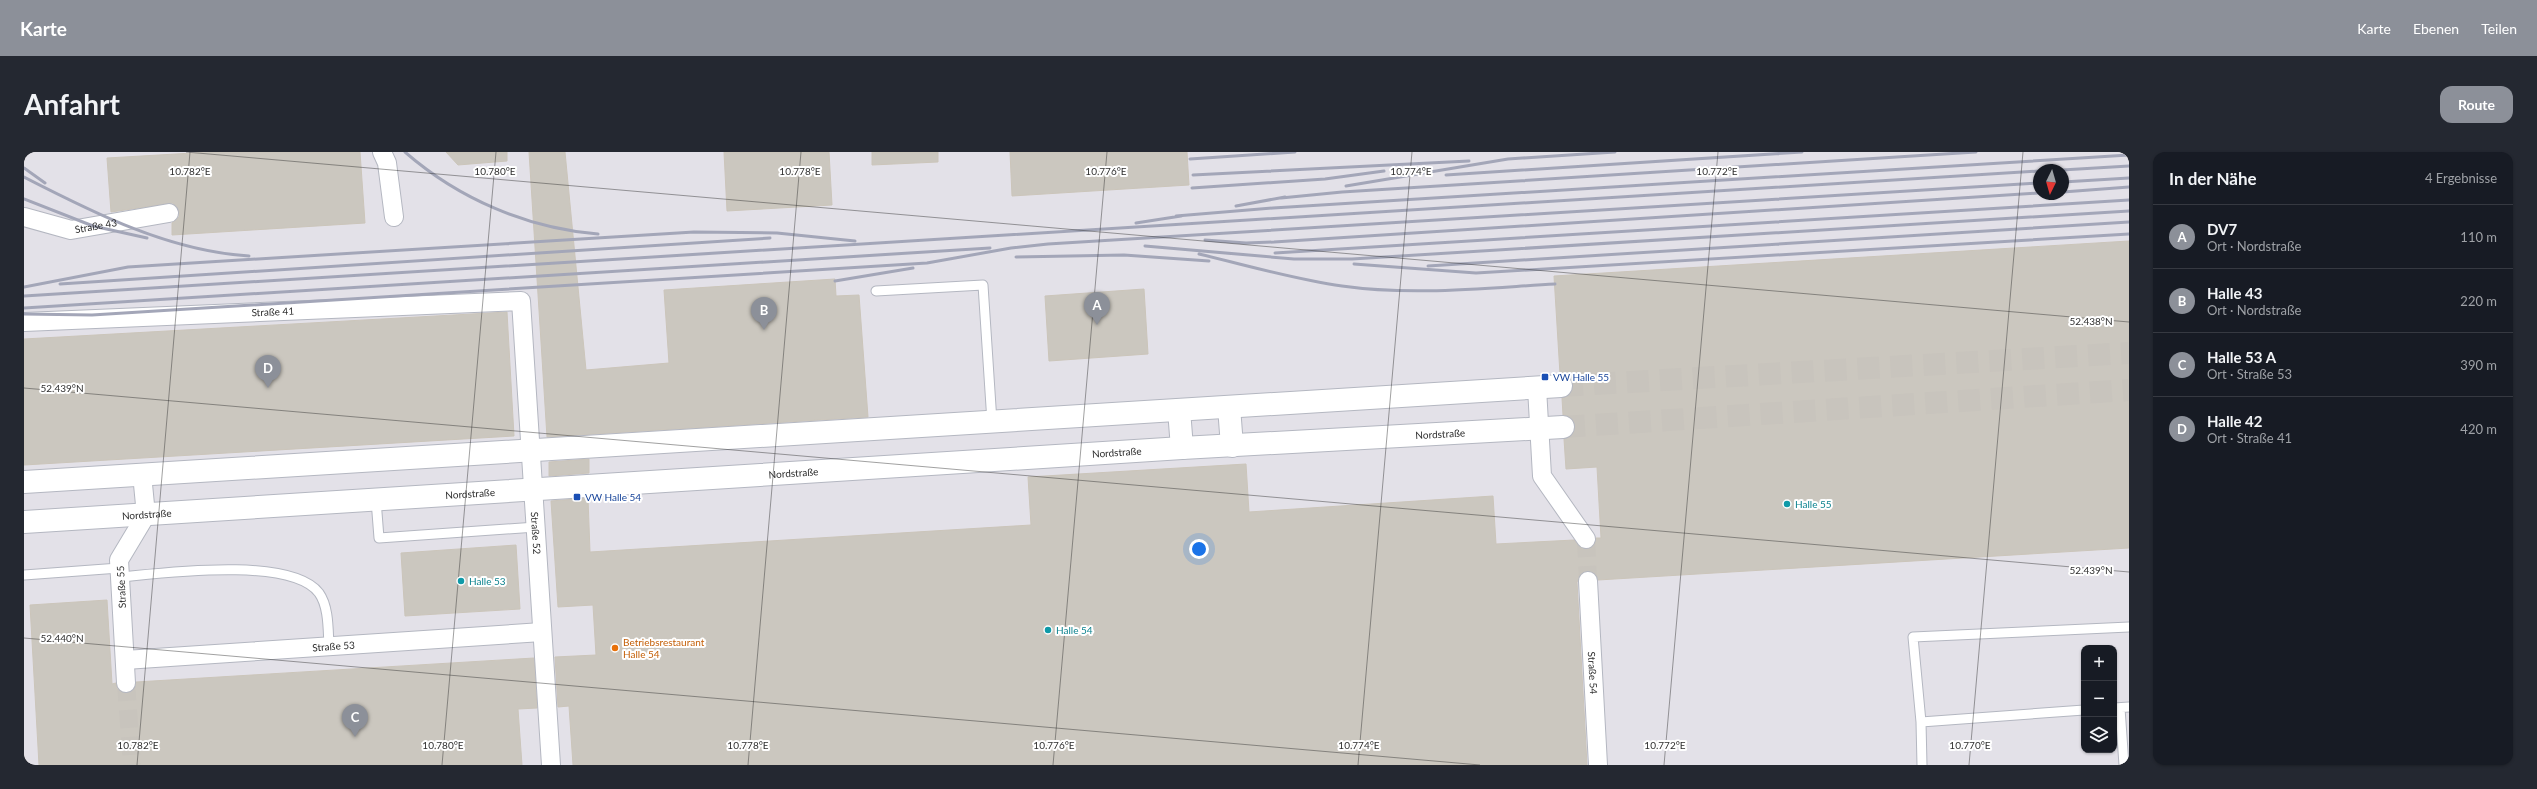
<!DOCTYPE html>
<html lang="de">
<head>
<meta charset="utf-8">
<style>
  :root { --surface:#171b24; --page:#242831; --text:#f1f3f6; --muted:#9ea1a6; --line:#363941; --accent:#8c9099 }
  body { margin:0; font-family:Lato,sans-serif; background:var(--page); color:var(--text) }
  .controls { position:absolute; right:12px; bottom:12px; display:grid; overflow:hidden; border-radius:8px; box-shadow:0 1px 3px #0004 }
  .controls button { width:36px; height:36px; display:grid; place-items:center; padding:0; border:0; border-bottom:1px solid var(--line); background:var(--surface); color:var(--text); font:20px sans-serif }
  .compass { position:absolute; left:2009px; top:12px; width:36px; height:36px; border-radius:50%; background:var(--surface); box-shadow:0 1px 3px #0004; rotate:185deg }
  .you { position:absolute; left:1175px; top:397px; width:14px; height:14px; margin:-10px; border:3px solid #fff; border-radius:50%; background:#1a73e8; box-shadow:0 0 0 6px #1a73e833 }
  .badge { display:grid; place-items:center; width:26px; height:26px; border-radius:50%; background:var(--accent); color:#fff; font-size:13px; font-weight:700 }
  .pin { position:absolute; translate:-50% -33px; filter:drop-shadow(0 1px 2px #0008) }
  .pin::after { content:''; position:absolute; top:21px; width:14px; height:12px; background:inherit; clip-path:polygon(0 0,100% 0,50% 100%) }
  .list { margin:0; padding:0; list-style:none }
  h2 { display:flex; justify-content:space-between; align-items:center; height:52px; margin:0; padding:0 16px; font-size:17px }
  h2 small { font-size:13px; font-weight:400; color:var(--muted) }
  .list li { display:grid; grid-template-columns:26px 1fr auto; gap:12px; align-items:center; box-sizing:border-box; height:64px; padding:0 16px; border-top:1px solid var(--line) }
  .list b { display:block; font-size:15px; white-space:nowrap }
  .list p { margin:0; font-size:13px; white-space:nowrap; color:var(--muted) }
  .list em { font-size:13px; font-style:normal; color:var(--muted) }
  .icon { flex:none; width:22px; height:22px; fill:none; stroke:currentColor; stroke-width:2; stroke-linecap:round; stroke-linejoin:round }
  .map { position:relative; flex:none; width:2105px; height:613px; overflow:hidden; border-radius:12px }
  header { display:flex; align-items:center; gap:24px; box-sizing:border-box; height:56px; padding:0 20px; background:var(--accent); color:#fff }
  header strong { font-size:19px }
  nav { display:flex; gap:22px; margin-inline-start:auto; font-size:14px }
  .intro { display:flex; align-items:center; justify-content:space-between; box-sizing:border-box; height:96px; padding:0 24px }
  h1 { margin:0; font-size:28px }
  .button { padding:10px 18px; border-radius:12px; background:var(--accent); color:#fff; font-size:14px; font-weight:700 }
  main { display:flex; gap:24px; padding:0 24px }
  aside { flex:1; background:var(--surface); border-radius:12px; box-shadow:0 1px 3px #0004 }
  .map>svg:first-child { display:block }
</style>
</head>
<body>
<header>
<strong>Karte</strong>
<nav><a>Karte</a><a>Ebenen</a><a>Teilen</a></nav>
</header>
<div class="intro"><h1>Anfahrt</h1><a class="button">Route</a></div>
<main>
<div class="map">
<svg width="2105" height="613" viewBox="0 0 2105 613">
  <rect width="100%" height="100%" fill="#efe9e1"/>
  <path fill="#e3e1e8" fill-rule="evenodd" d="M0,0h2105v613h-2105zM2015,18h24v24h-24zM2060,496h30v102h-30z"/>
  <path fill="#cbc7bf" stroke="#cbc5ba" d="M186,0h150l5,71 -193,12v-12l7,-6v-5l-6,-9 -62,9 -4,-54z
    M422,0h61v9l-49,4z
    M505,0h36l21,218 83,-7 -5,-73 171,-11 1,17 23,-1 9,122 -321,20z
    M700,0h105l3,53 -105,6z
    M848,0h66v10l-66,3z
    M986,0h177l2,33 -177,11z
    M2105,89v307l-531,32 -5,-8h-10l-6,10 10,183h-1014l-4,-59 -11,1 -3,-50 41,-2 -3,-50 -35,2 -7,-106 37,-3 2,54 441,-27 -3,-48 218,-13 3,48 244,-16 3,48 78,-4 7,8 6,1 8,-5 1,-6h5l-4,-71 -31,2 -2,-30 10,-6 1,-7 -6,-10 -6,-1 -1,-17 6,-2 5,-10 -2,-7 -11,-5 -6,-98z
    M1120,137l4,65 -99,7 -4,-65z
    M483,160l7,124 -490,29v-126z
    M565,307v14l-40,3v-14z
    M492,393l4,64 -115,7 -4,-63z
    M83,448l5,84 4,-1 1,6 9,4 6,-1 4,-10 398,-24 3,50 -19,1 4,56h-483l-9,-160z"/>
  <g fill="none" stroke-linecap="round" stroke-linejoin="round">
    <path stroke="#c8c4bd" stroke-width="18" stroke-dasharray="18 9" stroke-linecap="butt" d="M1562,387l2,42
      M102,531l6,82"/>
    <path stroke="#c8c4bd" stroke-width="22" stroke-dasharray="22 11" stroke-linecap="butt" d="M1537,234l568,-33
      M1539,275l566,-37"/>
    <defs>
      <path id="lane" d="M852,139l107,-6 9,137
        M352,348l3,38 157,-11
        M0,423l95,-7
        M96,425c43,-4 171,-21 199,16 10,14 9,37 10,53
        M2090,556l15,-1
        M2096,556l4,57
        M1897,570l-8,-85 216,-10
        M1898,613l-1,-43 163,-12"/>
      <g id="street">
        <path d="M358,0l5,11 7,54"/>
        <path id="s1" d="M0,65l47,13 98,-17"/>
        <path id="s2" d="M0,170l497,-21 30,464"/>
        <path d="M1513,236l5,88 44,63"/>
        <path id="s3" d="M1564,429l10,184"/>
        <path id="s4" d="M101,508l417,-28"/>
        <path d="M102,531l-7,-123 27,-45 -4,-41"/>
      </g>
      <g id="secondary">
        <path d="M1205,255l3,39"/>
        <path d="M1155,258l3,38"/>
        <path d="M0,330l1537,-96"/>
        <path id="s5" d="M0,370l1158,-74 381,-21"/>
      </g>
    </defs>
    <use href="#lane" stroke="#b4b7c1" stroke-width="11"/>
    <use href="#street" stroke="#b4b7c1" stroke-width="20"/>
    <use href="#secondary" stroke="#b4b7c1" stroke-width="24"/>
    <use href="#lane" stroke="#fff" stroke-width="9"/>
    <use href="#street" stroke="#fff" stroke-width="18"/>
    <use href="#secondary" stroke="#fff" stroke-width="22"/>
    <path stroke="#a3a6b8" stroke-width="3" d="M381,0c54,47 122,76 193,82
      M1166,7l105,-7
      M0,16l21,15
      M2038,18l67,-4
      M1169,23l276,-14
      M1422,23l356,-23
      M0,25c70,36 145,74 225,79
      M2039,30l66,-4
      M1322,34l162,-27 107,-7
      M1168,36l133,-9 59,-8
      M2039,40l66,-5
      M1257,46l61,-6 634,-40
      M0,47l69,27 54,12
      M1212,54l49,-9
      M1152,64l97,-8 856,-53
      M1112,71l45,-7
      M1181,88l41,3 28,-1 765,-49
      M1121,94l149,13h58l777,-48
      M1251,101l854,-53
      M1175,102c47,11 94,25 143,32 70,10 142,2 213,-2
      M992,105l108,-2 85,6
      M1330,112l122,9 653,-39
      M1404,114l701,-44
      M811,129l78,-13
      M36,132l710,-46
      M0,135l104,-20 566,-35 83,1 78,8
      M0,144l2015,-125
      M0,156l966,-60
      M0,162l68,1 835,-52 84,-15 37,-4 991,-61"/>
  </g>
  <path fill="none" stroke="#2e2e2e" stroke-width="1" stroke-opacity="0.45" d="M162,0l1943,170M0,236l2105,184M0,486l1456,127M113,613l53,-613M418,613l54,-613M724,613l53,-613M1029,613l54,-613M1334,613l54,-613M1640,613l54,-613M1945,613l54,-613"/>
  <g fill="#1a4fb4" stroke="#fff" stroke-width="1.5">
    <rect x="1517" y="221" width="8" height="8" rx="2"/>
    <rect x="549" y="341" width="8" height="8" rx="2"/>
  </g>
  <g fill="#0f9aa8" stroke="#fff" stroke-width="1.5">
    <circle cx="1763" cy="352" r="4"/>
    <circle cx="437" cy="429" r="4"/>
    <circle cx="1024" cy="478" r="4"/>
  </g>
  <circle fill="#e8710a" stroke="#fff" stroke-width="1.5" cx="591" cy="496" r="4"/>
  <g text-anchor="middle" stroke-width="4" stroke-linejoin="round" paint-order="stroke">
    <g font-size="10" fill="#2e2e2e" stroke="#fff">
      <text dy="4" stroke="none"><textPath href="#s1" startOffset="74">Straße 43</textPath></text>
      <text dy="4" stroke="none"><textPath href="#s2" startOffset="249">Straße 41</textPath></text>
      <text dy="4" stroke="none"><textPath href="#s5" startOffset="1419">Nordstraße</textPath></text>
      <text dy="4" stroke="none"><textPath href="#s5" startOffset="1095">Nordstraße</textPath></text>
      <text dy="4" stroke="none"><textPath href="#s5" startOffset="771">Nordstraße</textPath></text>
      <text dy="4" stroke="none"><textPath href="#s5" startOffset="447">Nordstraße</textPath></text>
      <text dy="4" stroke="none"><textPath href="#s5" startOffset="123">Nordstraße</textPath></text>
      <text dy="4" stroke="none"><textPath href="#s2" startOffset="730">Straße 52</textPath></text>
      <text transform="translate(97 435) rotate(-93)" y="4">Straße 55</text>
      <text dy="4" stroke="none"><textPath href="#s4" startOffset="209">Straße 53</textPath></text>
      <text dy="4" stroke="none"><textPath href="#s3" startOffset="92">Straße 54</textPath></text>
    </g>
    <g font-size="10" fill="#164399" stroke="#fff" text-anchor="start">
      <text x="1529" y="229">VW Halle 55</text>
      <text x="561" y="349">VW Halle 54</text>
    </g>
    <g font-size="10" fill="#0d838f" stroke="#fff" text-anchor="start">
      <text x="1771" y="356">Halle 55</text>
      <text x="445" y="433">Halle 53</text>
      <text x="1032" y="482">Halle 54</text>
    </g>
    <g font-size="10" fill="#c56008" stroke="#fff" text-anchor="start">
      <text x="599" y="494">Betriebsrestaurant<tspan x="599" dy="12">Halle 54</tspan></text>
    </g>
  </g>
  <g font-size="10" text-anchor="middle" fill="#2e2e2e" stroke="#fff" stroke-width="4" stroke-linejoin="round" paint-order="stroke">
    <text x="166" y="23">10.782°E</text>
    <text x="776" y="23">10.778°E</text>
    <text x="1082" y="23">10.776°E</text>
    <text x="1387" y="23">10.774°E</text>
    <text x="1693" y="23">10.772°E</text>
    <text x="471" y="23">10.780°E</text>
    <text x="2067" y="173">52.438°N</text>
    <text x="38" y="240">52.439°N</text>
    <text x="2067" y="422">52.439°N</text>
    <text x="38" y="490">52.440°N</text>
    <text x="114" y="597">10.782°E</text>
    <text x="419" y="597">10.780°E</text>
    <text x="724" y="597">10.778°E</text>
    <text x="1030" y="597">10.776°E</text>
    <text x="1335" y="597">10.774°E</text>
    <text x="1641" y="597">10.772°E</text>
    <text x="1946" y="597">10.770°E</text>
  </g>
</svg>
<div class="controls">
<button>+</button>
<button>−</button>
<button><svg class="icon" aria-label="layers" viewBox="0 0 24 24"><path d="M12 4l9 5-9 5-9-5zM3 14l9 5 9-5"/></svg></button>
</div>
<svg class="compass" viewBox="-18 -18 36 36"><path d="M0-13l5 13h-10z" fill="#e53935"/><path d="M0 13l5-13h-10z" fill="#9ea1a6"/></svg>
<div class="you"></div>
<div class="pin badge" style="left:1073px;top:173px">A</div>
<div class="pin badge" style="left:740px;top:178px">B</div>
<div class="pin badge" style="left:331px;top:585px">C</div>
<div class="pin badge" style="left:244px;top:236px">D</div>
</div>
<aside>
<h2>In der Nähe<small>4 Ergebnisse</small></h2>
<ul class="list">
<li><span class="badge">A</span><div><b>DV7</b><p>Ort · Nordstraße</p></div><em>110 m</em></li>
<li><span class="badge">B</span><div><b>Halle 43</b><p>Ort · Nordstraße</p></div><em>220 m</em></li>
<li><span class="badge">C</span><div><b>Halle 53 A</b><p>Ort · Straße 53</p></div><em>390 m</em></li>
<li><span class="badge">D</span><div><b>Halle 42</b><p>Ort · Straße 41</p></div><em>420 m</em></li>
</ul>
</aside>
</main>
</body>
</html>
